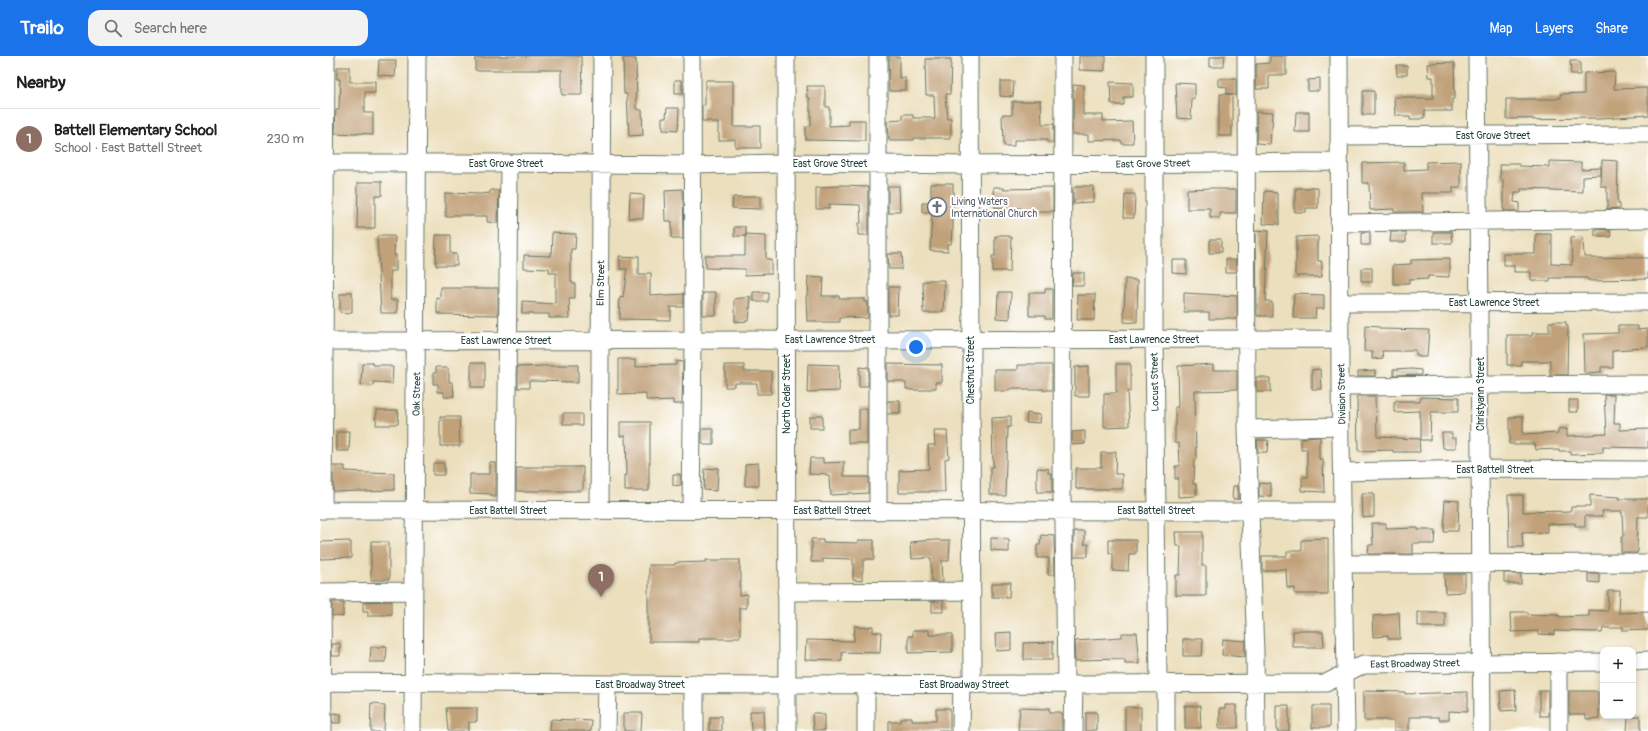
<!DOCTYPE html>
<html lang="en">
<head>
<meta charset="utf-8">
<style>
  :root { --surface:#fff; --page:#f2f2f2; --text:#202124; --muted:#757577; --line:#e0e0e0; --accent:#1a73e8 }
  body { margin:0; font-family:Pangolin,sans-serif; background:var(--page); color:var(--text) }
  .controls { position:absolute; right:12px; bottom:12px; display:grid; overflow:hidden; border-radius:8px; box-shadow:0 2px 6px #0003 }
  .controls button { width:36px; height:36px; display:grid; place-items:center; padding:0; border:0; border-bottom:1px solid var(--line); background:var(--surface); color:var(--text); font:20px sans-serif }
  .you { position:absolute; left:596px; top:291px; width:14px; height:14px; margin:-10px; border:3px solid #fff; border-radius:50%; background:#1a73e8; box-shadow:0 0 0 6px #1a73e833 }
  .badge { display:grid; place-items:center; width:26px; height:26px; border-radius:50%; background:var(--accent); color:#fff; font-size:13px; font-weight:700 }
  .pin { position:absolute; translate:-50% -33px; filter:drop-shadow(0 1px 2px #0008) }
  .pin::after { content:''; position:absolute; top:21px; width:14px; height:12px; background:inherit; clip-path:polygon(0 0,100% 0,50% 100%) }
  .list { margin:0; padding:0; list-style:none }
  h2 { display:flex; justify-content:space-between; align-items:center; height:52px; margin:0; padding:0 16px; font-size:17px }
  h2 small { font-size:13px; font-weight:400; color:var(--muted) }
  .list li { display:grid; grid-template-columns:26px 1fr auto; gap:12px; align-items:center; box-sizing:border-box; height:60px; padding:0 16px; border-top:1px solid var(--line) }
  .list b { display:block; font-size:15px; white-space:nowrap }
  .list p { margin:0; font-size:13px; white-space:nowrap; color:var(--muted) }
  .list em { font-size:13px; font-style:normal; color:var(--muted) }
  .icon { flex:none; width:22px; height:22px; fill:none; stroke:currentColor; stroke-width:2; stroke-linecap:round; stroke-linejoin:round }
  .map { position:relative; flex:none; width:1328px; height:675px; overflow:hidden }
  header { display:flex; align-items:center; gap:24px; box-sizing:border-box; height:56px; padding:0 20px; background:var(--accent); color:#fff }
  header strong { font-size:19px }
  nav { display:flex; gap:22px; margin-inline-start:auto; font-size:14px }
  .search { width:280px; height:36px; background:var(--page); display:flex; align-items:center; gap:10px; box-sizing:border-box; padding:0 14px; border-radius:12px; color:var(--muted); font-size:15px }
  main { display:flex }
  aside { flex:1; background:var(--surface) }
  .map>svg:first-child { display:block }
</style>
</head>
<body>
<header>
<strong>Trailo</strong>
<div class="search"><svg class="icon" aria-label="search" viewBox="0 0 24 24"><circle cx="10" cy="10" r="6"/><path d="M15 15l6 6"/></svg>Search here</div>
<nav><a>Map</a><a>Layers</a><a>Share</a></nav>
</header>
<main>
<aside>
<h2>Nearby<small></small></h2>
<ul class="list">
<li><span class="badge" style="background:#8d6e63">1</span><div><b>Battell Elementary School</b><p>School · East Battell Street</p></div><em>230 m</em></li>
</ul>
</aside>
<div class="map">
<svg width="1328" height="675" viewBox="0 0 1328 675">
  <rect width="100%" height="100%" fill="#fff"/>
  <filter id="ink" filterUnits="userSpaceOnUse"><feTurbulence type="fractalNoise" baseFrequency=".025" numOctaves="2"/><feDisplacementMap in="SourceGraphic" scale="8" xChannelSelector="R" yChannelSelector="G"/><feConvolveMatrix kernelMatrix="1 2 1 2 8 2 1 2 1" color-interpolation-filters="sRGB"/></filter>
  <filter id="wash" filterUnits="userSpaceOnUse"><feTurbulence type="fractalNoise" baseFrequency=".012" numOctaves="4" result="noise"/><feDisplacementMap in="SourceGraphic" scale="16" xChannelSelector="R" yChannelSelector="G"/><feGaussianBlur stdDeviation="0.9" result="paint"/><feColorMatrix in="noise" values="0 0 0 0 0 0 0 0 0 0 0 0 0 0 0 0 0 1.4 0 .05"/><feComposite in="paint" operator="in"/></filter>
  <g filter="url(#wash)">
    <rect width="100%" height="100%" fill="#ecdfbd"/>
    <g id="blocks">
      <path fill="#c1a179" d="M155,0h106l1,39h-20v-25h-87z
        M568,0h12v23h6v12h-17z
        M760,0h25v15l-25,-1z
        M890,0h14l-1,10h-13z
        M950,0h16v19h-17v14h-13v-25l14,-1z
        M303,2h13l1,51h5l1,26 -14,1 -2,-42h-3z
        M605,3h26l-1,36h-5l2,23h4v20h-38v2h-24l-1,-19 14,-1v-5h11v3h22l-1,-23h-8z
        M59,4h17l-1,17 -17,-1z
        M1250,5h10v13h-9z
        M1134,7l1,36h-3v12h-28v8h-14v-3h-14l-1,-18h38v-21h-4l-1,-13z
        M1076,9h11v10h-10z
        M17,11h13v15h26v11h-12v20h9v22l-38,-2 1,-24h3l1,-30h-3z
        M1295,16l-1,17 34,-1v27l-47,3 -95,1v-20h54v-4l24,-1v-21z
        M899,23h17v16h-10v-7l-7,-1z
        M1000,23v12h-12v-11z
        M355,24h7v14h-7z
        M386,25h28v45h26v22h-24v-8h-17v-18h-17v-16h4z
        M680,25h13l-1,16 -12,-1z
        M790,26l23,1v14h-10v7h-12z
        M855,27l20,1v15h-3l-1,20 -14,-1z
        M753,28l11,1v30h19v7l29,-1 1,22h-12v-3l-32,1v-7h-16z
        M487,30h18v21h4v19l20,-1v-5h16v21l-60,-1v-14h5v-27h-2z
        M1042,35h12v24h-12z
        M899,39h13v41h-13z
        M692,45h29l1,24h11v18h-6v-3h-32v5h-12l-1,-30h10z
        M347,52h11l-1,23 -14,-1v-12h3z
        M937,55l16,1 -2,33 -15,-1z
        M976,56h13v20h-14z
        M1282,104l16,1 -1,43h2v5l-12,1v-23h-6z
        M1141,105v26h-8v6h-31l1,19h-29v-3l-24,1 -1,-27h-7v-20l42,-1v8l22,-1v-7z
        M1230,105l31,1v7l20,-1v8l-18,1v14l-62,-2v3h-6l-1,10 5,1v8h-15v-32h-3l-1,-15h19v2l31,1z
        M38,126h23v14h-6v32h-18z
        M611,128h22v44l-1,16h-4v7l-18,-1 2,-38h-10v-10h9z
        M521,130l27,1v48h-9v-12h2l-1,-18 -31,-1v5h-13v-22z
        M568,130h12l1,26h-13z
        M674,131h10v2l49,-1v24h-33v-4l-25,1z
        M755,131h19v15l-21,1v-14z
        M975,132h23v20h-12v5h-11z
        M362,133l1,49h-12v-17h-5l-1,-31z
        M890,133h26v24h-16v5h-10v-9h-23v-19z
        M170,134h9l-1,33 -10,-1v-6h-43v-23l36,1 9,-1z
        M944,135l14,1v33l-15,-1z
        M310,138l14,1 -1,24h-14z
        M804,138h11l-1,24h-11z
        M413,140h28v13l-29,-1z
        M414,171h11v10h-11z
        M1290,173l1,7h-16v-6z
        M936,174l12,1 -3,70h7v15h-15z
        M1071,176h14v10h-15z
        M1113,176h18l1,11h-19z
        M232,177l24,1 -1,15h-4v34h4v15h-6l1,20h-21v-4h-27v-12l34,2v-31h-7v-4l-25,-1v-13l27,1z
        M1041,177h9v12h-9z
        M1216,178h15v30l21,1 -1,-27 13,-1 1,20 63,1v21l-60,1v-2h-39v3h-17v-9h-17v-6h-11v-12h32z
        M116,179h14v18h7v13h-22z
        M425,179l21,1v24h6v14l-27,1v-6l-40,-1v-12h40z
        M57,180h19l-1,18h2v16h-6v29h7v14h-17z
        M675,180h16l-1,35h-18v-15h3z
        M998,180v25h4v15h-26v-39z
        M889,184h12v13h-12z
        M568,198h13l1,15h-13z
        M300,200l18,1v17h13v22l32,-2v12h-13v14l-51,-1 1,-23 3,1 4,-28h-7z
        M906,203h11v13h-11z
        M1130,203v18l-22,-1v3l-19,1v4h-16v-19l18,-1v-4z
        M853,204h13v14l-13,-1z
        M1041,212h11v14h-11z
        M753,217h11v13h-12z
        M489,220l14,1 -1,19h17v3h26v3h3v15l-29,1v4h-31l-1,-26h1z
        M805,222l13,1 -1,44 -13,-1z
        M602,225h23l-1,31h-21z
        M568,231h11l-1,28h-10z
        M121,232h57v27l-61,-1v-16l4,1z
        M725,233h7v30h-8v-3h-15v-23h16z
        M383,236h13v24h-13z
        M433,236h14v9h-14z
        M678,236h13l-1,27 -13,-1z
        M20,237h12v20l-12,-1z
        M864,237l53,3v23h-28v-7h-25z
        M974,238l30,1v13h-7l-1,10h-23z
        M758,239h17l-1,25h-17z
        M431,241l-2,24 -14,1v-23z
        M1229,267h17v3h2l-1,49h-17v-14h-29v4h-14v-30h26v-3h16z
        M1045,270l14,1v2l50,1 -2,26h-11v-5h-34l1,7 -11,1v-8h-8z
        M1298,270h20v4l10,-1v19l-36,2v17h-11v5l-16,1 -1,-39 34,-1z
        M298,303h18v7l40,-1v-4l7,1 -1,41h-8v-3l-28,1v-7l-28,1z
        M42,307h11v3h21l-1,17 -20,-1v4l-12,-1z
        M151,307h13v25h-13z
        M488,308l32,1 -1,26 -32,1z
        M568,308l54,1v18h-6v6h-30v-7h-18z
        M796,308h14v27h-3l2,35 -25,1v-33h12z
        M894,308v6h23v20l-42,1 1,69h-2l-1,24h3v12l-17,1v-18h-4v-13h5l-1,-23h-4v-36h4l-1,-41z
        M223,309h35v17l-49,-1v7h-12v-21l26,-1z
        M405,309h19v6h27v23h-14v-11h-22v4h-10z
        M698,309h34v26h-9v-2h-33l-1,2h-14v-21h23z
        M769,310v30h-14v-29z
        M116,311h13v15h4l1,15h-10v-5h-6v-8h-5v-11h3z
        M539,311l9,1v18h-9z
        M1001,313l1,21h-10v-20z
        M1091,313l10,1v5l-28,1v-6z
        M1056,314v6h-18v-5z
        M937,322h13v14h-13z
        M1284,338l11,1 -1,28h6v7l28,-1v19l-45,-1v6l-33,1v-3h-11v-2l-23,1 -1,-6h-26v-27h14v18l36,-2v-4l9,-1v8l38,-2z
        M1039,340h17l1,41 42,2 1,13h-27v-2l-35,1 -1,-54z
        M1100,341l38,1v14h-27l-1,28h-10v-29l-26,1v-11h26z
        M1249,344h9v12h-9z
        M568,345h12v13h-12z
        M539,353h9v35h-20v-14h11z
        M57,354h21l-1,15h-21z
        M707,356l15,2 -1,9 -15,-1z
        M243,358h19v11h-19z
        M490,360h12v12h-12z
        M120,361h19l1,29h-20z
        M690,361v10h-3l-2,68h-15v-28h3l-1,-49z
        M301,366h28v68h-24v-16h2l-1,-38h-5z
        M382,373h11v15h-11z
        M17,375h13l-1,20h-12z
        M615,375h12l2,27 -4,1 1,33h-47v-22l30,-1 -1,-24h8z
        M765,375v13l-13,1v-13z
        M1122,377h10v5h5v10h-14z
        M1000,381v22h3l1,33 -22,-1v-13h5v-29h-6v-11z
        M937,384h11l-1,13h-9z
        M781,396h15l-1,22h8v15h-47v-21h25z
        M490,402h14v5l20,-1v15h24v16l-37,2 -1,-20 -21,-1z
        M113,407h11v12h-11z
        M170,407h6v33h-6v-2l-20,-1v-19h20z
        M439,407v23h-14v-22z
        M13,410h12v5l49,2v17l-61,2z
        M196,411h67v24h-67z
        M384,412l15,1 -1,21 -15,-1z
        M717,413l12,1v4h3v19h-15z
        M353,419h8v10l-8,1z
        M939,427l12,1v13l-12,-1z
        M914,430h5v13h-6z
        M1042,438h12v23l-11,1z
        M1188,439h15v17l48,-1v-4h19v-12l29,2v2h29v18h-10l-1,36h-16v-16h2l-1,-26h-20l1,5h-18v11h-10v-4l-27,1v8l-26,1 1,15h-14z
        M1125,444l14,1 -1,30h-15z
        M1052,467h14v6l32,-1v2h17l-1,14h-21v10h-45l1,-9h4z
        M754,474h10v14h4v13h-14z
        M856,476h26v33h4v31h-30v-21h4l1,-29h-4z
        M721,479l13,1 1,38h-6v-16h-12v-13h3z
        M671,482l18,1v13l-18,-1z
        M491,483h12v3l36,1v-3h14v20h-10v20l-10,-1v-20l-30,-1v4h-12z
        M1008,483v55h-33v-6l-7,1 -1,-19h-25v-14h25v-5h14v-11z
        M615,484h15l-1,20h-7l1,21h-12v-23l-19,1 -1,-17z
        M788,484h28v14h-7l-1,17 -16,-1v-16h-4z
        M31,485v17l-31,1v-17z
        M51,486h18v38h-18z
        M386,504h34v35l7,-1v13h-7v31h-40v4h-51v-77h26v-2l31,-1z
        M1184,517h17v10h-17z
        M1268,517h11v10l-11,-1z
        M1124,518h21v18l-20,1z
        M672,527h18l-1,14h-17z
        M1288,534h12l-1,23 29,-1v18l-25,1v-4h-20l-1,5 -48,-1v4l-15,-1v-3l-27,1 -1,-20h16v2l31,1v2l31,-1v-6l18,1z
        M71,545v14h-23v-4h-5v-9z
        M612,545h12v11h-12z
        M12,546h11v14l-11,1z
        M1098,556h27v15h-27z
        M1079,557l1,26h-12v-3l-14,1 -1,-22z
        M535,570l18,1v5l8,1 -1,20 -39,-1v9l-35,-1 1,-20 47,1z
        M593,574h17v5h22v17l-44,1v-17h5z
        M973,575h30l1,16h-31z
        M691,576v18l-14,1 -1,-18z
        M802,577h15l3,30h-15v-4l-49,1 -1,-20 47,-3z
        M863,583h19l-1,17h-18z
        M903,583l22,2v16l-23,-2z
        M732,586v18h-29v-17z
        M12,588h8v12h-8z
        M51,591h15l-1,15h-15z
        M1195,634l1,20 -15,1 -1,-20z
        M1219,634h10v26h-10z
        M1044,635l41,1v2l62,-2v20l-18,-1v9h-10v-3h-29v14h-15v-11h-31z
        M1249,635h30v28l-13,1v-5h-17z
        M51,648l14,1 -1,26h-14z
        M906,649h11v23h-17v-19h6z
        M865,650h15l1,22h-16z
        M957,650h12v25h-12z
        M992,650h17v22h-17z
        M805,651h16v24h-16z
        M125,652h32v14h-8v9h-22z
        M700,652l29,1v4h14v18h-45z
        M616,653h14v22h-62v-10h12v-3h12v3h24z
        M430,655h14l1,20h-14z
        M765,656h12v19h-12z
        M13,657l8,1v9h-8z
        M304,657h18l-1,18h-17z
        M492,658h13v17h-12z
        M1308,660h12v15h-13z
        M389,661h12v14h-12z
        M254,663l17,1 -1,11h-40l1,-11 23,1z"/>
    </g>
  </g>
  <g filter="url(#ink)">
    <use href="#blocks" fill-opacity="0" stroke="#677664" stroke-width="1"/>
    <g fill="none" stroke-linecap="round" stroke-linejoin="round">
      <defs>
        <path id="minor" d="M466,0l1,675
          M650,0l2,628
          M743,0l-1,450 2,18 2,160
          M834,0v282l4,345
          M926,0l1,373 8,224 1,78
          M1019,0l1,330 6,345
          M1157,0l5,675
          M1019,80l309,-2
          M0,107h189l183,2 94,-2 184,2 369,-3
          M1019,167l309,-4
          M1020,247l308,-1
          M0,285l1020,-2
          M1020,330l308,-2
          M927,373l94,-2
          M1022,416l138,-3 168,1
          M0,454l1023,1
          M3,454l3,-454
          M186,454l3,-347
          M371,454l2,-170 -1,-284
          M279,455l3,-455
          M558,455v-455
          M1024,508l304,-1
          M0,536l94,-1
          M2,536l1,139
          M466,536l186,-1
          M1239,606v69
          M1313,606l15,-1
          M0,626l467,3 539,-2 38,-19 239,-2
          M846,627v48
          M93,675l4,-675
          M287,675l1,-47
          M374,675v-47
          M546,675v-47
          M641,675l1,-47
          M753,675l1,-47"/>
      </defs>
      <use href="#minor" stroke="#677664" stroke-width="19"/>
      <use href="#minor" stroke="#fff" stroke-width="17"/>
    </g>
  </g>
  <defs>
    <symbol id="church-ring" viewBox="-11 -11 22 22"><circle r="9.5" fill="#fff" stroke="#6b7280" stroke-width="1.5"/><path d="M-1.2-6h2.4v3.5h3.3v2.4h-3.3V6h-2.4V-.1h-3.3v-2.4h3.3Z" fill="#6b7280"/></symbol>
  </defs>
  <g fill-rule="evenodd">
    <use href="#church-ring" x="606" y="140" width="22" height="22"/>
  </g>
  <g text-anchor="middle" stroke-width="4" stroke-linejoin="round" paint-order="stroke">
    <g font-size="10" fill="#1f3d34" stroke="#fff">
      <text x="1173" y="83">East Grove Street</text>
      <text x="186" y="111">East Grove Street</text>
      <text x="510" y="111">East Grove Street</text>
      <text transform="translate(833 107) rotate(-1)" y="4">East Grove Street</text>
      <text transform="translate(280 227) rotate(-89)" y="4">Elm Street</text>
      <text x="1174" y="250">East Lawrence Street</text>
      <text x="510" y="287">East Lawrence Street</text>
      <text x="834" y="287">East Lawrence Street</text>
      <text x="186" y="288">East Lawrence Street</text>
      <text transform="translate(650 314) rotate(-90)" y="4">Chestnut Street</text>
      <text transform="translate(834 326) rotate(-91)" y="4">Locust Street</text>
      <text transform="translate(96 338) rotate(-89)" y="4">Oak Street</text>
      <text transform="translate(466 338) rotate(-90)" y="4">North Cedar Street</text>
      <text transform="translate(1021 338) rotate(-91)" y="4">Division Street</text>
      <text transform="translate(1160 338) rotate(-90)" y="4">Christyann Street</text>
      <text x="1175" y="417">East Battell Street</text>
      <text x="188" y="458">East Battell Street</text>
      <text x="512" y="458">East Battell Street</text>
      <text x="836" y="458">East Battell Street</text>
      <text transform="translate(1095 607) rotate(-1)" y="4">East Broadway Street</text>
      <text x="320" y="632">East Broadway Street</text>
      <text x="644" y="632">East Broadway Street</text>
    </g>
    <g font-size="10" fill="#5b616d" stroke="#fff" text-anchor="start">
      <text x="631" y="149">Living Waters<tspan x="631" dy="12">International Church</tspan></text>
    </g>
  </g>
</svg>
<div class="controls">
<button>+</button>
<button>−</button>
</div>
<div class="you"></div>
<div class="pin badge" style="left:281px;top:541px;background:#8d6e63">1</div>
</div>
</main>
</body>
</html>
